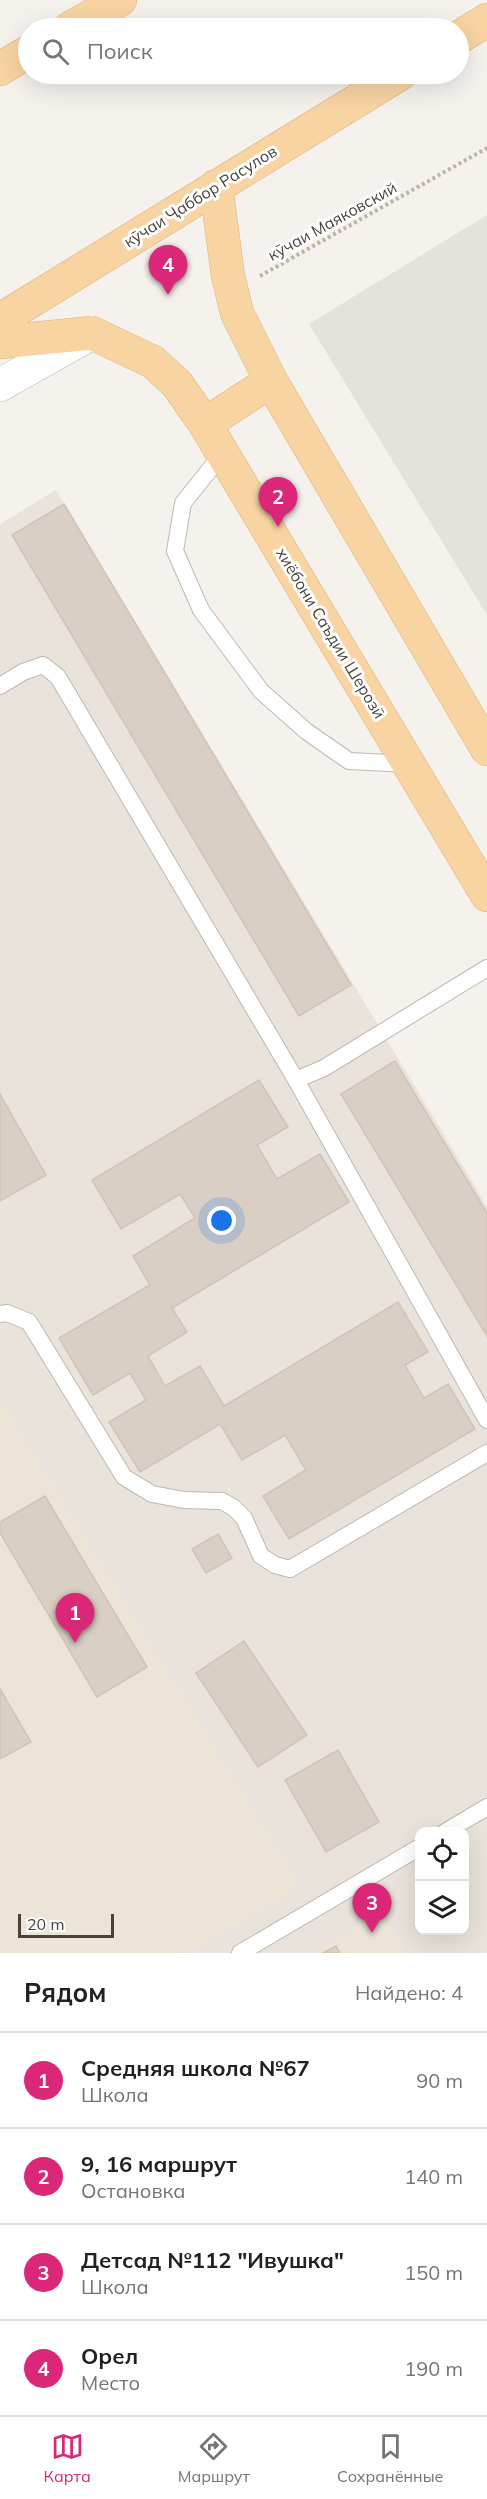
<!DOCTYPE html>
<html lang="ru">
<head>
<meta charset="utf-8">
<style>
  :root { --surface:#fff; --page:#f6f6f6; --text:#202124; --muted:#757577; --line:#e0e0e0; --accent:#db2777 }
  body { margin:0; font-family:Mulish,sans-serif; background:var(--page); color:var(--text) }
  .controls { position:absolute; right:18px; bottom:18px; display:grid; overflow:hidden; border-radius:12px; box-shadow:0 6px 24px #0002 }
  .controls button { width:54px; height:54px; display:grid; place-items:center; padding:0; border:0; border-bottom:2px solid var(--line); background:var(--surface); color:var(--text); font:30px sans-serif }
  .scale { position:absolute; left:18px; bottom:15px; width:96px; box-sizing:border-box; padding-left:6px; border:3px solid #4a413a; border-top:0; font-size:16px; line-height:21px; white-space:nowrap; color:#4a413a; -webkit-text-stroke:4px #fff; paint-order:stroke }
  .you { position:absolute; left:222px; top:1221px; width:21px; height:21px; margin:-15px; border:4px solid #fff; border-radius:50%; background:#1a73e8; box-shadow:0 0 0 9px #1a73e833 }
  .badge { display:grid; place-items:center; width:39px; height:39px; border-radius:50%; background:var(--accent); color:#fff; font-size:20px; font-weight:700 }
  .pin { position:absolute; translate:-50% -50px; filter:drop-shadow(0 2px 3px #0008) }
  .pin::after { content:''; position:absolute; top:32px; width:21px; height:18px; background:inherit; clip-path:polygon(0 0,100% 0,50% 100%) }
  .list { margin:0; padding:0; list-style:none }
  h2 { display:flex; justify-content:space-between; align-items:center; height:78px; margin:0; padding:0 24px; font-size:26px }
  h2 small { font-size:20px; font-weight:400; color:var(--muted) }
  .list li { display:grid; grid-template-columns:39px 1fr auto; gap:18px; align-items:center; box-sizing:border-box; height:96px; padding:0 24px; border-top:2px solid var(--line) }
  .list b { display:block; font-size:22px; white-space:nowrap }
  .list p { margin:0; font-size:20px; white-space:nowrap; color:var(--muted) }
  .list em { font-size:20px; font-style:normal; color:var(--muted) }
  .icon { flex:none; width:33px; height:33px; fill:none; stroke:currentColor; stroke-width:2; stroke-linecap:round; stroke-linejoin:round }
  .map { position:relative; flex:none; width:487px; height:1953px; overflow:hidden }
  .search { position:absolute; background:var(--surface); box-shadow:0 6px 24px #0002; left:18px; right:18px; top:18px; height:66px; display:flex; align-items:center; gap:15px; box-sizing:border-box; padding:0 21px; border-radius:33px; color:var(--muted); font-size:22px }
  .sheet { height:462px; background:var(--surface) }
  nav { display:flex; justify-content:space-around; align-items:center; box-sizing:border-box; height:84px; border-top:2px solid var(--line); background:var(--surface); font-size:16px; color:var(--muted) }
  nav a { display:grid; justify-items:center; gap:3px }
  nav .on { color:var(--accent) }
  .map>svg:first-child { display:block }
</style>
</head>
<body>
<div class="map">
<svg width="487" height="1953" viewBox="0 0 487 1953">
  <rect width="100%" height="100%" fill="#f5f1ed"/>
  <path fill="#e9e3db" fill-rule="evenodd" d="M56,490l431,716v747h-487v-1429zM420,1832h44v98h-44z"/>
  <path fill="#e5e1dd" d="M487,215v400l-178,-291z"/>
  <path fill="#ede4d8" d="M0,1400l300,486 -112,67h-188z
    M383,1912l24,41h-92z"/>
  <path fill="#d9cfc5" stroke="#d1c3b6" stroke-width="1.5" d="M64,504l287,481 -52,31 -287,-481z
    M395,1061l92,152v123l-146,-242z
    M259,1080l29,47 -31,18 20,34 43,-25 29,48 -177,106 15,24 -39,24 17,30 35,-20 24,40 174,-104 30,50 -23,13 19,33 24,-14 27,45 -186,110 -26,-43 43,-26 -21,-35 -43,25 -22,-36 -80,48 -31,-50 37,-22 -16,-27 -37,22 -34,-57 91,-53 -17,-29 62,-38 -15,-24 -59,35 -29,-49z
    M0,1094l46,81 -46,26z
    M45,1496l102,171 -50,30 -97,-164v-11z
    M218,1534l14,24 -26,15 -14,-24z
    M244,1641l63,94 -49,32 -62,-94z
    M0,1689l31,53 -31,17z
    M338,1750l41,72 -53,30 -41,-72z
    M336,1946l4,7h-17z"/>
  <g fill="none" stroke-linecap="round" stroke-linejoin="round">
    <defs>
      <path id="lane" d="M223,453l-40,50 -8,48 26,59 60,81 45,40 43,30 60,3
        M0,686l23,-14 20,-7 15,12 238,403 191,340
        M296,1080l28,-12 163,-100
        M0,1314l7,-1 22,9 95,155 28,17 32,6 38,1 12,7 10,10 17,38 14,9 15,4 197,-116
        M445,1832l42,-25
        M240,1953l180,-106"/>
      <path id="street" d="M0,385l92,-52"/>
      <path id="primary" d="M70,28l50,-28
        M458,38l29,-18
        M0,69l28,-17
        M216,186l12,90 9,37 34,68 216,368
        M0,320l400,-246
        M0,342l92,-9 61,29 24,22 28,40 282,471
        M205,424l66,-43"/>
    </defs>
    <use href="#lane" stroke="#c0b8af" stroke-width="18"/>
    <use href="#street" stroke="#c0b8af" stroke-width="34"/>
    <use href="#primary" stroke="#ddaf72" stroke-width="34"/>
    <path stroke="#c1b2a1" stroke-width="4" stroke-dasharray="3 3" stroke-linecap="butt" d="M260,276l227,-128"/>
    <use href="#lane" stroke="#fff" stroke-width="16"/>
    <use href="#street" stroke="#fff" stroke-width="33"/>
    <use href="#primary" stroke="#f8d4a3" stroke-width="33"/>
  </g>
  <g text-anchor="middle" stroke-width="6" stroke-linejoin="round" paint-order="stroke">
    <g font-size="16" fill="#4a413a" stroke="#fff">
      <text transform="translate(200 196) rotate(-32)" y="6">кӯчаи Ҷаббор Расулов</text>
      <text transform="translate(332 221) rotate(-29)" y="6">кӯчаи Маяковский</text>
      <text transform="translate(331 633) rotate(59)" y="6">хиёбони Саъдии Шерозӣ</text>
    </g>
  </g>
</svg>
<div class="controls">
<button><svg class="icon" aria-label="locate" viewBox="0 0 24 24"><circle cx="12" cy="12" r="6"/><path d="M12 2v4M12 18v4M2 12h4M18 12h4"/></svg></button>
<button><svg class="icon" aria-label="layers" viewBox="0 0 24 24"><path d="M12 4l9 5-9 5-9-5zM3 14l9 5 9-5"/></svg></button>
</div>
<div class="scale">20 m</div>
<div class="you"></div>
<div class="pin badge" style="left:75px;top:1643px">1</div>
<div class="pin badge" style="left:278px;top:527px">2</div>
<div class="pin badge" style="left:372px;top:1933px">3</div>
<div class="pin badge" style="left:168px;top:295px">4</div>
<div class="search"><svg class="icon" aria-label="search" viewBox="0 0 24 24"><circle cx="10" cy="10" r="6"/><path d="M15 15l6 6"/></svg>Поиск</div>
</div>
<section class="sheet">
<h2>Рядом<small>Найдено: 4</small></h2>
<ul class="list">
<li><span class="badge">1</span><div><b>Средняя школа №67</b><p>Школа</p></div><em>90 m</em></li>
<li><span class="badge">2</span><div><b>9, 16 маршрут</b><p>Остановка</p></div><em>140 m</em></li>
<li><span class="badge">3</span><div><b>Детсад №112 &quot;Ивушка&quot;</b><p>Школа</p></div><em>150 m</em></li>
<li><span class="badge">4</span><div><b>Орел</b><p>Место</p></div><em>190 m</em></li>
</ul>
</section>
<nav>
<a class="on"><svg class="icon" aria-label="map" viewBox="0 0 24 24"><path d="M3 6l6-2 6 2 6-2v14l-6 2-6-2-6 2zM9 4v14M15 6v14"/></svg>Карта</a>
<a><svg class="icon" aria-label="directions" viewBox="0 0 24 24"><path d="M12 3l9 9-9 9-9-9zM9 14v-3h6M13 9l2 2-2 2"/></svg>Маршрут</a>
<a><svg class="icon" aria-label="saved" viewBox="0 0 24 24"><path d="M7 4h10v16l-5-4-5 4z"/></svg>Сохранённые</a>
</nav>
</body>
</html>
